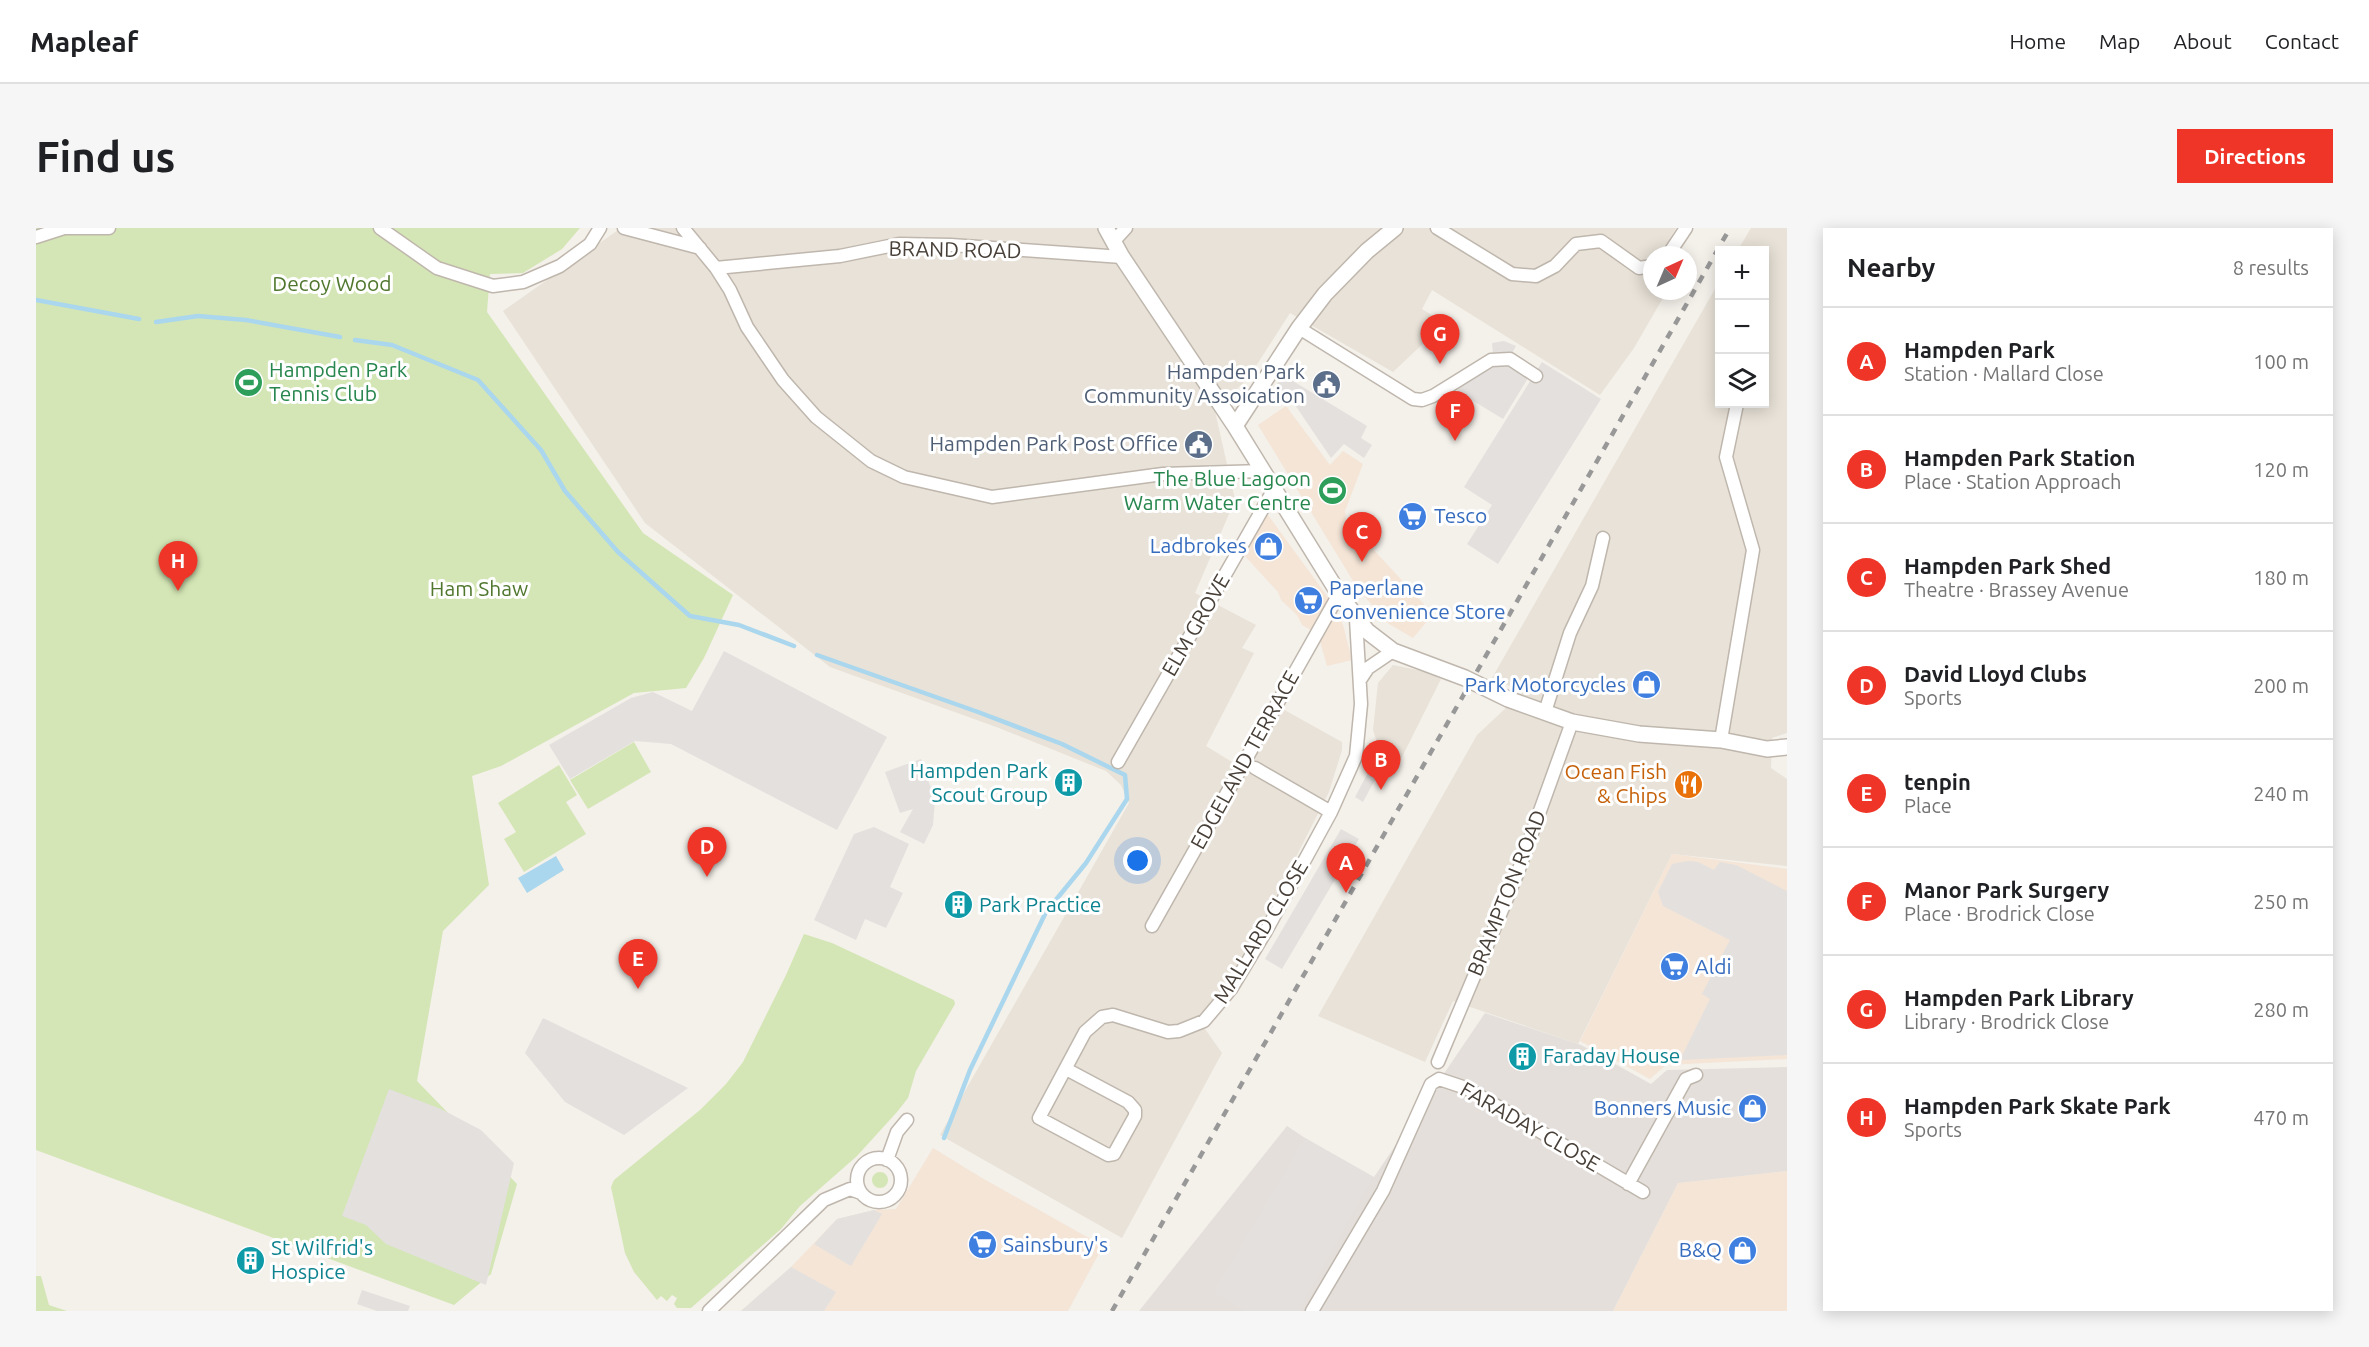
<!DOCTYPE html>
<html lang="en">
<head>
<meta charset="utf-8">
<style>
  :root { --surface:#fff; --page:#f6f6f6; --text:#202124; --muted:#757577; --line:#e0e0e0; --accent:#ee3527 }
  body { margin:0; font-family:Ubuntu,sans-serif; background:var(--page); color:var(--text) }
  .controls { position:absolute; right:18px; top:18px; display:grid; overflow:hidden; border-radius:0px; box-shadow:0 3px 15px #0003 }
  .controls button { width:54px; height:54px; display:grid; place-items:center; padding:0; border:0; border-bottom:2px solid var(--line); background:var(--surface); color:var(--text); font:30px sans-serif }
  .compass { position:absolute; left:1607px; top:18px; width:54px; height:54px; border-radius:50%; background:var(--surface); box-shadow:0 3px 15px #0003; rotate:44deg }
  .you { position:absolute; left:1102px; top:633px; width:21px; height:21px; margin:-15px; border:4px solid #fff; border-radius:50%; background:#1a73e8; box-shadow:0 0 0 9px #1a73e833 }
  .badge { display:grid; place-items:center; width:39px; height:39px; border-radius:50%; background:var(--accent); color:#fff; font-size:20px; font-weight:700 }
  .pin { position:absolute; translate:-50% -50px; filter:drop-shadow(0 2px 3px #0008) }
  .pin::after { content:''; position:absolute; top:32px; width:21px; height:18px; background:inherit; clip-path:polygon(0 0,100% 0,50% 100%) }
  .list { margin:0; padding:0; list-style:none }
  h2 { display:flex; justify-content:space-between; align-items:center; height:78px; margin:0; padding:0 24px; font-size:26px }
  h2 small { font-size:20px; font-weight:400; color:var(--muted) }
  .list li { display:grid; grid-template-columns:39px 1fr auto; gap:18px; align-items:center; box-sizing:border-box; height:108px; padding:0 24px; border-top:2px solid var(--line) }
  .list b { display:block; font-size:22px; white-space:nowrap }
  .list p { margin:0; font-size:20px; white-space:nowrap; color:var(--muted) }
  .list em { font-size:20px; font-style:normal; color:var(--muted) }
  .icon { flex:none; width:33px; height:33px; fill:none; stroke:currentColor; stroke-width:2; stroke-linecap:round; stroke-linejoin:round }
  .map { position:relative; flex:none; width:1751px; height:1083px; overflow:hidden; border-radius:0px }
  header { display:flex; align-items:center; gap:36px; box-sizing:border-box; height:84px; padding:0 30px; background:var(--surface); border-bottom:2px solid var(--line) }
  header strong { font-size:28px }
  nav { display:flex; gap:33px; margin-inline-start:auto; font-size:21px }
  .intro { display:flex; align-items:center; justify-content:space-between; box-sizing:border-box; height:144px; padding:0 36px }
  h1 { margin:0; font-size:42px }
  .button { padding:15px 27px; border-radius:0px; background:var(--accent); color:#fff; font-size:21px; font-weight:700 }
  main { display:flex; gap:36px; padding:0 36px }
  aside { flex:1; background:var(--surface); border-radius:0px; box-shadow:0 3px 15px #0003 }
  .map>svg:first-child { display:block }
</style>
</head>
<body>
<header>
<strong>Mapleaf</strong>
<nav><a>Home</a><a>Map</a><a>About</a><a>Contact</a></nav>
</header>
<div class="intro"><h1>Find us</h1><a class="button">Directions</a></div>
<main>
<div class="map">
<svg width="1751" height="1083" viewBox="0 0 1751 1083">
  <rect width="100%" height="100%" fill="#f4f0ea"/>
  <path fill="#e8e2d8" d="M585,0h1055l-16,27h-8v36h15l-33,57 -34,47 -168,-105 -10,19 19,12 -10,15 -38,36 -103,-59 -41,64 -34,34 20,89 -40,93 61,32 -14,23 12,5 -48,93 39,24 34,-63 63,35v8l-13,42 -59,116 -50,86 -11,16 -11,9 24,34 -100,185 -182,-103 189,-332 -8,-18 -15,-14 -107,-43 -169,-61 -185,-144 -142,-212z
    M1715,0h36v505l-15,5 -1,30 16,11v87l-115,-12 -94,190 -125,-43 -28,61 -107,-46 159,-281 46,-43 -31,-14 227,-396 1,122h44v-154h-26z
    M1357,437l34,7 14,7 -46,92 -14,-16 -8,-25 5,-47z"/>
  <path fill="#f4e5d7" d="M1250,178l44,59 13,-14 20,13 -18,47 2,14 14,11 72,78 -20,24 -24,-14 -31,-35 -100,-164z
    M1232,287l62,85 13,25 9,35 -25,6 -9,-32 -16,-9 -5,-10 -16,-15 -3,-8 -35,-38 20,-37z
    M1636,626l115,15v190l-121,6 -16,14 -70,-38z
    M897,920l49,30 121,68 -35,65h-327l50,-44 46,-48 37,-9 22,-1z
    M1751,943v140h-174l65,-128z"/>
  <path fill="#e4dfdb" d="M1449,785l96,32 70,39 16,-14 120,-3v104l-109,12 -65,128h-474l148,-185 18,12 69,39z"/>
  <path fill="#d4e6b5" d="M0,0h544l-18,21 -39,24 -33,1 -3,38 156,221 90,62 -29,63 -18,30 -52,5 -133,73 -29,10 17,109 -46,46 -26,150 100,103 -26,90 -37,31 -418,-155z
    M598,514l17,30 -63,37 -18,-29z
    M523,537l18,30 -11,7 20,32 -62,38 -20,-33 12,-7 -18,-29z
    M768,706l28,9 122,57 1,4 -39,67 -8,27 -11,14 -40,44 -57,50 -19,23 -90,79h-14l-3,-4 3,-6 -5,-3 -5,6 -6,-5 -4,4 -23,-28 -9,-19 -14,-66 3,-7 86,-70 26,-26 17,-22 43,-87z
    M836 952a8 8 0 1 1 16 0a8 8 0 1 1-16 0Z
    M0,1048h5l8,29 18,6h-31z"/>
  <path fill="#e3e0de" d="M1468,113l12,5 -5,9 -18,-1 -1,-11z
    M1506,134l59,37 -103,165 -31,-20 25,-39 -28,-18z
    M1460,136h11l21,14 -25,41 -46,-28 8,-8z
    M1247,147l84,51 -6,12 11,7 -8,13 -20,-14 -13,14 -38,-56 -19,-13z
    M688,423l163,86 -50,93 -166,-86 -36,-3 -65,38 -21,-34 82,-47 22,-6 39,19z
    M1341,528l6,9 -20,37 -8,-5z
    M885,531l14,41 -2,25 -9,19 -24,-12 13,-23 -13,4 -15,-41z
    M838,599l35,17 -19,43 13,6 -17,35 -21,-9 -9,21 -42,-20 40,-86z
    M1305,601l18,10 -77,130 -17,-10z
    M1652,633l10,1 16,8 6,-8 16,3 51,26v164l-107,5 30,-61 -8,-5 28,-54 -67,-34 -5,-14 14,-28z
    M507,790l145,70 -64,47 -59,-33 -40,-49z
    M353,861l52,20 40,21 33,33 -28,122 -100,-41 -20,-19 -24,-9z
    M1269,910l68,39 -75,134h-53l-31,-19z
    M838,982l8,4 -31,52 -37,-22 23,-25z
    M755,1039l45,25 -12,19h-83z
    M326,1062l48,16 -2,5h-31l-20,-7z"/>
  <path fill="#aad7ed" d="M520,628l8,14 -37,23 -9,-15z"/>
  <g fill="none" stroke-linecap="round" stroke-linejoin="round">
    <path stroke="#aad7ed" stroke-width="4.5" d="M0,72l103,19
      M120,94l42,-6 48,4 94,17
      M319,112l37,5 86,35 63,70 24,41 53,61 72,64 49,9 55,21
      M781,427l161,57 84,32 63,31 2,24 -41,64 -40,49 -76,158 -26,68"/>
    <defs>
      <path id="minor" d="M344,0l57,40 56,18 30,-4 37,-16 30,-22 10,-16
        M588,0l76,20
        M647,0l33,40 14,22 17,37 36,53 33,37 55,44 33,16 88,20 171,-23 100,-3
        M1401,0l75,46 24,2 19,-10 21,-22 25,-3 38,27 13,-2
        M0,9l28,-9h45
        M1078,13l12,-13
        M1632,27l18,-27
        M680,40l124,-12 59,-12 52,1 171,12
        M1263,100l114,71 9,1 11,-4 58,-36 19,-1 26,17
        M1324,452l8,-12 25,-17
        M1509,484l25,-79 22,-47 11,-48
        M1685,512l32,-190 -27,-93 11,-53
        M1082,534l156,-273
        M1219,540l76,44
        M1116,698l187,-332
        M1402,834l80,-190 54,-150
        M1030,841l62,33 7,8v6l-21,38 -6,1 -69,-37 46,-86 17,-15 11,-2 55,17 11,-1 25,-10 27,-32 35,-58 65,-119 25,-56 5,-52 -5,-85
        M821 952a22 22 0 1 1 44 0a22 22 0 1 1-44 0Z
        M851,932l10,-28 10,-12
        M1592,956l58,-105 10,-4
        M673,1083l115,-111 26,-11 11,4
        M1276,1083l71,-120 48,-107 8,-5 27,9 177,104"/>
      <path id="tertiary" d="M1070,0l16,29 113,169 104,168 28,37 26,20 72,27 43,21 64,23 67,12 82,6 46,9 20,-2
        M1199,198l64,-98 26,-34 42,-43 28,-23"/>
    </defs>
    <use href="#minor" stroke="#bfb7ad" stroke-width="15"/>
    <use href="#tertiary" stroke="#bfb7ad" stroke-width="18"/>
    <use href="#minor" stroke="#fff" stroke-width="12"/>
    <use href="#tertiary" stroke="#fff" stroke-width="15"/>
    <path stroke="#989898" stroke-width="4.5" stroke-dasharray="8 8" stroke-linecap="butt" d="M1076,1083l618,-1083"/>
  </g>
  <defs>
    <symbol id="stadium-disc" viewBox="-11 -11 22 22"><circle r="9.5" fill="#2e9e5b" stroke="#fff"/><path d="M0-5a6.5 5 0 1 0 0 10a6.5 5 0 1 0 0-10ZM-3.5-1.8h7v3.6h-7Z" fill="#fff"/></symbol>
    <symbol id="civic-disc" viewBox="-11 -11 22 22"><circle r="9.5" fill="#5c6f8a" stroke="#fff"/><path d="M-.6-6.5H3V-4.5H.6V-3L4-1V1h2V6H-6V1h2V-1L-.6-3ZM-1.2 2.5V6h2.4V2.5Z" fill="#fff"/></symbol>
    <symbol id="supermarket-disc" viewBox="-11 -11 22 22"><circle r="9.5" fill="#3f7fe0" stroke="#fff"/><path d="M-6-5.5h2.5l.6 2H6L4.5 2H-2.5L-4.4-4H-6ZM-1.5 3.2a1.3 1.3 0 1 0 .1 0ZM3 3.2a1.3 1.3 0 1 0 .1 0Z" fill="#fff"/></symbol>
    <symbol id="shop-disc" viewBox="-11 -11 22 22"><circle r="9.5" fill="#3f7fe0" stroke="#fff"/><path d="M-5-2.5h2.3a2.7 3.5 0 0 1 5.4 0H5L5.5 6h-11ZM-1.5-2.5h3a1.5 2.3 0 0 0-3 0Z" fill="#fff"/></symbol>
    <symbol id="building-disc" viewBox="-11 -11 22 22"><circle r="9.5" fill="#0f9aa8" stroke="#fff"/><path d="M-4-6H4V6H1V3H-1V6H-4ZM-2.5-4.3h1.7v1.8h-1.7ZM.8-4.3h1.7v1.8H.8ZM-2.5-1h1.7V.8h-1.7ZM.8-1h1.7V.8H.8Z" fill="#fff"/></symbol>
    <symbol id="restaurant-disc" viewBox="-11 -11 22 22"><circle r="9.5" fill="#e8710a" stroke="#fff"/><path d="M-5-6h1v4h1v-4h1v4h1v-4h1v5L-1.5 .5V6h-2V.5L-5-1ZM5-6V6H3V1.5H1.5Q1.5-4 5-6Z" fill="#fff"/></symbol>
  </defs>
  <g fill-rule="evenodd">
    <use href="#stadium-disc" x="196" y="138" width="33" height="33"/>
    <use href="#civic-disc" x="1274" y="140" width="33" height="33"/>
    <use href="#civic-disc" x="1146" y="200" width="33" height="33"/>
    <use href="#stadium-disc" x="1280" y="246" width="33" height="33"/>
    <use href="#supermarket-disc" x="1360" y="272" width="33" height="33"/>
    <use href="#shop-disc" x="1216" y="302" width="33" height="33"/>
    <use href="#supermarket-disc" x="1256" y="356" width="33" height="33"/>
    <use href="#shop-disc" x="1594" y="440" width="33" height="33"/>
    <use href="#building-disc" x="1016" y="538" width="33" height="33"/>
    <use href="#restaurant-disc" x="1636" y="540" width="33" height="33"/>
    <use href="#building-disc" x="906" y="660" width="33" height="33"/>
    <use href="#supermarket-disc" x="1622" y="722" width="33" height="33"/>
    <use href="#building-disc" x="1470" y="812" width="33" height="33"/>
    <use href="#shop-disc" x="1700" y="864" width="33" height="33"/>
    <use href="#supermarket-disc" x="930" y="1000" width="33" height="33"/>
    <use href="#shop-disc" x="1690" y="1006" width="33" height="33"/>
    <use href="#building-disc" x="198" y="1016" width="33" height="33"/>
  </g>
  <g text-anchor="middle" stroke-width="6" stroke-linejoin="round" paint-order="stroke">
    <g font-size="21" fill="#484038" stroke="#fff">
      <text transform="translate(919 22) rotate(1)" y="7">BRAND ROAD</text>
      <text transform="translate(1160 397) rotate(-60)" y="7">ELM GROVE</text>
      <text transform="translate(1209 532) rotate(-61)" y="7">EDGELAND TERRACE</text>
      <text transform="translate(1471 665) rotate(-68)" y="7">BRAMPTON ROAD</text>
      <text transform="translate(1225 704) rotate(-59)" y="7">MALLARD CLOSE</text>
      <text transform="translate(1494 899) rotate(30)" y="7">FARADAY CLOSE</text>
    </g>
    <g font-size="21" fill="#50772e" stroke="#fff">
      <text x="296" y="63">Decoy Wood</text>
      <text x="443" y="368">Ham Shaw</text>
    </g>
    <g font-size="21" fill="#27864d" stroke="#fff" text-anchor="start">
      <text x="233" y="149">Hampden Park<tspan x="233" dy="24">Tennis Club</tspan></text>
      <text x="1275" y="258" text-anchor="end">The Blue Lagoon<tspan x="1275" dy="24">Warm Water Centre</tspan></text>
    </g>
    <g font-size="21" fill="#4e5e75" stroke="#fff" text-anchor="end">
      <text x="1269" y="151">Hampden Park<tspan x="1269" dy="24">Community Assoication</tspan></text>
      <text x="1142" y="223">Hampden Park Post Office</text>
    </g>
    <g font-size="21" fill="#366cbe" stroke="#fff" text-anchor="start">
      <text x="1398" y="295">Tesco</text>
      <text x="1211" y="325" text-anchor="end">Ladbrokes</text>
      <text x="1293" y="367">Paperlane<tspan x="1293" dy="24">Convenience Store</tspan></text>
      <text x="1590" y="464" text-anchor="end">Park Motorcycles</text>
      <text x="1659" y="746">Aldi</text>
      <text x="1695" y="887" text-anchor="end">Bonners Music</text>
      <text x="967" y="1024">Sainsbury's</text>
      <text x="1686" y="1029" text-anchor="end">B&amp;Q</text>
    </g>
    <g font-size="21" fill="#0d838f" stroke="#fff" text-anchor="start">
      <text x="1012" y="550" text-anchor="end">Hampden Park<tspan x="1012" dy="24">Scout Group</tspan></text>
      <text x="943" y="684">Park Practice</text>
      <text x="1507" y="835">Faraday House</text>
      <text x="235" y="1027">St Wilfrid's<tspan x="235" dy="24">Hospice</tspan></text>
    </g>
    <g font-size="21" fill="#c56008" stroke="#fff" text-anchor="end">
      <text x="1631" y="551">Ocean Fish<tspan x="1631" dy="24">&amp; Chips</tspan></text>
    </g>
  </g>
</svg>
<div class="controls">
<button>+</button>
<button>−</button>
<button><svg class="icon" aria-label="layers" viewBox="0 0 24 24"><path d="M12 4l9 5-9 5-9-5zM3 14l9 5 9-5"/></svg></button>
</div>
<svg class="compass" viewBox="-18 -18 36 36"><path d="M0-13l5 13h-10z" fill="#e53935"/><path d="M0 13l5-13h-10z" fill="#757577"/></svg>
<div class="you"></div>
<div class="pin badge" style="left:1310px;top:665px">A</div>
<div class="pin badge" style="left:1345px;top:562px">B</div>
<div class="pin badge" style="left:1326px;top:334px">C</div>
<div class="pin badge" style="left:671px;top:649px">D</div>
<div class="pin badge" style="left:602px;top:761px">E</div>
<div class="pin badge" style="left:1419px;top:213px">F</div>
<div class="pin badge" style="left:1404px;top:136px">G</div>
<div class="pin badge" style="left:142px;top:363px">H</div>
</div>
<aside>
<h2>Nearby<small>8 results</small></h2>
<ul class="list">
<li><span class="badge">A</span><div><b>Hampden Park</b><p>Station · Mallard Close</p></div><em>100 m</em></li>
<li><span class="badge">B</span><div><b>Hampden Park Station</b><p>Place · Station Approach</p></div><em>120 m</em></li>
<li><span class="badge">C</span><div><b>Hampden Park Shed</b><p>Theatre · Brassey Avenue</p></div><em>180 m</em></li>
<li><span class="badge">D</span><div><b>David Lloyd Clubs</b><p>Sports</p></div><em>200 m</em></li>
<li><span class="badge">E</span><div><b>tenpin</b><p>Place</p></div><em>240 m</em></li>
<li><span class="badge">F</span><div><b>Manor Park Surgery</b><p>Place · Brodrick Close</p></div><em>250 m</em></li>
<li><span class="badge">G</span><div><b>Hampden Park Library</b><p>Library · Brodrick Close</p></div><em>280 m</em></li>
<li><span class="badge">H</span><div><b>Hampden Park Skate Park</b><p>Sports</p></div><em>470 m</em></li>
</ul>
</aside>
</main>
</body>
</html>
